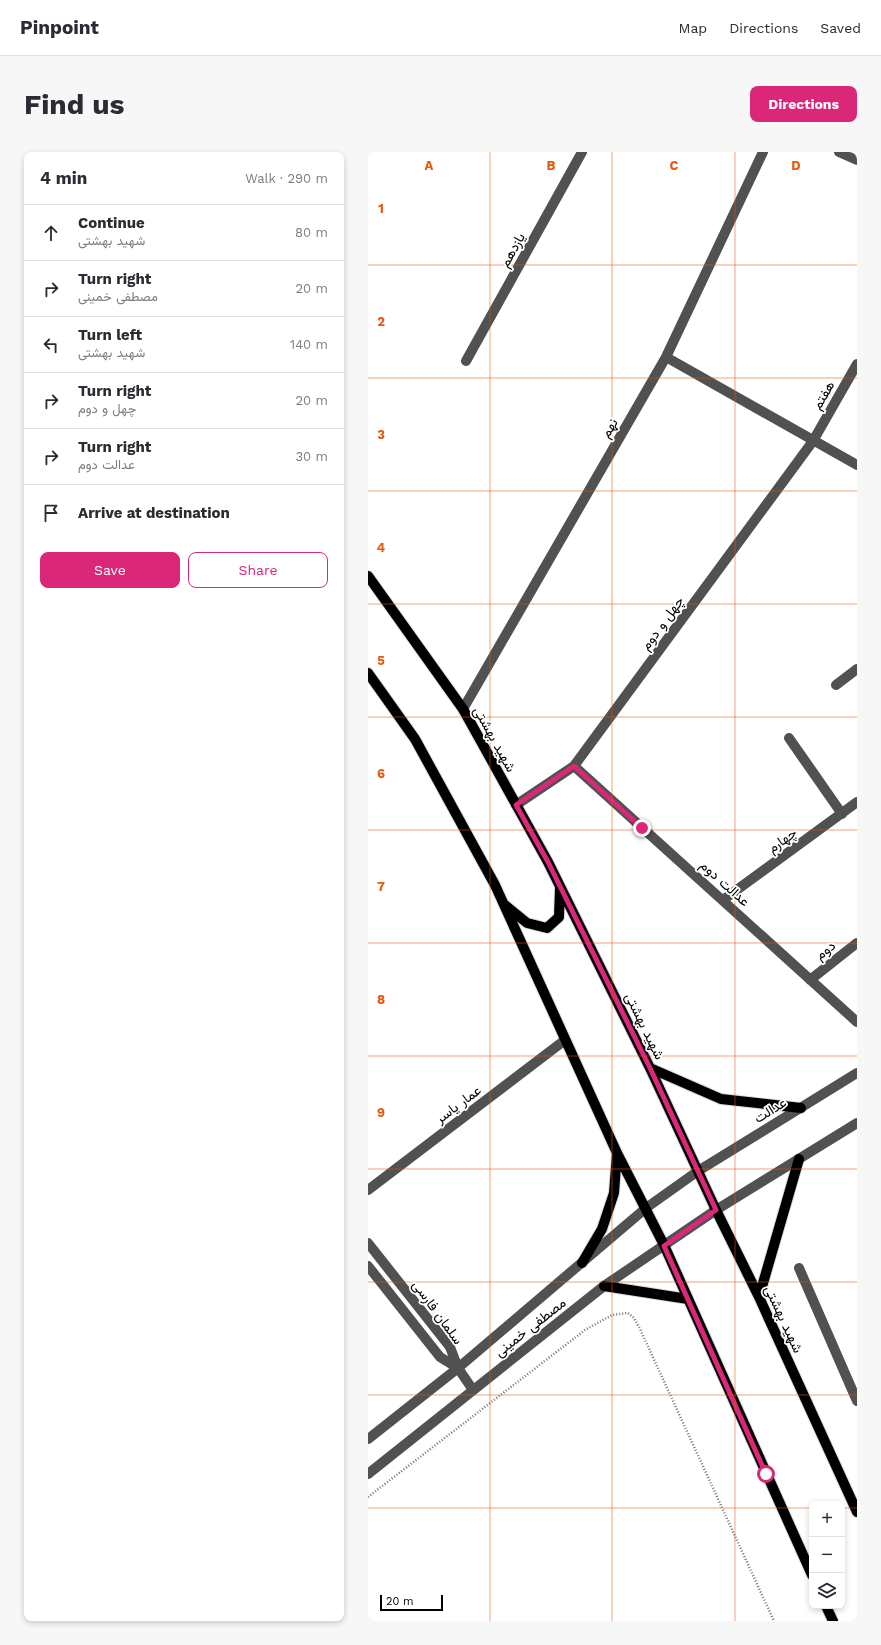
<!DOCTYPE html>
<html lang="en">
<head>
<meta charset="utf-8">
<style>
  :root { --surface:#fff; --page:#f7f7f7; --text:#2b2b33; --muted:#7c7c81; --line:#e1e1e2; --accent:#db2777 }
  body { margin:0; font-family:"Work Sans",Vazirmatn,sans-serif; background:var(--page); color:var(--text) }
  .controls { position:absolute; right:12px; bottom:12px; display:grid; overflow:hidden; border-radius:8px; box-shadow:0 2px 6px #0003 }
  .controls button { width:36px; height:36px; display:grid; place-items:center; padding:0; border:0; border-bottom:1px solid var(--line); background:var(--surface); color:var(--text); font:20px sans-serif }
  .scale { position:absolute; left:12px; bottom:10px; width:63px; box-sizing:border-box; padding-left:4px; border:2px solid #000; border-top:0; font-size:11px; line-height:14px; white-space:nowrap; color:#000; -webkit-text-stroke:3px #fff; paint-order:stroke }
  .stop { position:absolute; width:12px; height:12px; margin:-9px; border:3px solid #db2777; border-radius:50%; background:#fff }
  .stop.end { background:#db2777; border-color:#fff; box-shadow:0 1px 4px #0008 }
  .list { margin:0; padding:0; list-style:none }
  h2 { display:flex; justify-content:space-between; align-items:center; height:52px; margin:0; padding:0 16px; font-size:17px }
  h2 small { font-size:13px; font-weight:400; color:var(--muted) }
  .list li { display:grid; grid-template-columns:26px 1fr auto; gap:12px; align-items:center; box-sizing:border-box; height:56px; padding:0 16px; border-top:1px solid var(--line) }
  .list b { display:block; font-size:15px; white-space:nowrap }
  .list p { margin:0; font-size:13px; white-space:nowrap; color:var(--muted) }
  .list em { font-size:13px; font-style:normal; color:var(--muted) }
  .actions { display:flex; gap:8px; padding:12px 16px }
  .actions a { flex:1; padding:9px 0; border:1px solid var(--accent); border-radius:8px; text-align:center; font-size:14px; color:var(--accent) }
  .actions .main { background:var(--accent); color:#fff }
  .icon { flex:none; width:22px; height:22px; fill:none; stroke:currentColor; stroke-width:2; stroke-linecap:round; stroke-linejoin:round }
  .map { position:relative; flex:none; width:489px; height:1469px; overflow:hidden; border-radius:8px }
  header { display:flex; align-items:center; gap:24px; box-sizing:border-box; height:56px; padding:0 20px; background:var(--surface); border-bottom:1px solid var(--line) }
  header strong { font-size:19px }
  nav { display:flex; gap:22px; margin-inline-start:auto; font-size:14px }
  .intro { display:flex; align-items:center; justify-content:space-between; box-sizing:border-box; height:96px; padding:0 24px }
  h1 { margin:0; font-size:28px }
  .button { padding:10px 18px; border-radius:8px; background:var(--accent); color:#fff; font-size:14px; font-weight:700 }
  main { display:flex; gap:24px; padding:0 24px }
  aside { flex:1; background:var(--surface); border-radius:8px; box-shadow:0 2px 6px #0003 }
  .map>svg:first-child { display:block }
</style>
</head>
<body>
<header>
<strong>Pinpoint</strong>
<nav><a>Map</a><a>Directions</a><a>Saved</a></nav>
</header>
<div class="intro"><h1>Find us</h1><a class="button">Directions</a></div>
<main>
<aside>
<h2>4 min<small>Walk · 290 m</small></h2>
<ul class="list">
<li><svg class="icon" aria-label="ahead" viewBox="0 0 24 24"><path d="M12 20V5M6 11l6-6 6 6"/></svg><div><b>Continue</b><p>شهید بهشتی</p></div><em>80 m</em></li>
<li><svg class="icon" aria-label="right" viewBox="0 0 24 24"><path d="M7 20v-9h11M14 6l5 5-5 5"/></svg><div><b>Turn right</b><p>مصطفی خمینی</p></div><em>20 m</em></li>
<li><svg class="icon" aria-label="left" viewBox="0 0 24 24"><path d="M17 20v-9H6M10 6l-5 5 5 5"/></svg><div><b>Turn left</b><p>شهید بهشتی</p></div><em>140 m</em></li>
<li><svg class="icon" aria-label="right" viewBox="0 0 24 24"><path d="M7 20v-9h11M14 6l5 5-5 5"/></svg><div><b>Turn right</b><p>چهل و دوم</p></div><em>20 m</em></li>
<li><svg class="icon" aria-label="right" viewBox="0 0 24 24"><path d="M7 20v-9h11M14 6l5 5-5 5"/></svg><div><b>Turn right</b><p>عدالت دوم</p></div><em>30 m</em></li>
<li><svg class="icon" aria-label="arrive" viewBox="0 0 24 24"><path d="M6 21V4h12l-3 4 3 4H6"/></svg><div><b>Arrive at destination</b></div></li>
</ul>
<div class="actions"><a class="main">Save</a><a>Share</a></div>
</aside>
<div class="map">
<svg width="489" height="1469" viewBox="0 0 489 1469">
  <rect width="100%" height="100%" fill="#fff"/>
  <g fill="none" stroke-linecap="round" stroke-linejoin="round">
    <defs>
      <path id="major" d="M0,424l95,133 85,153 102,206 66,142 43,87 98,215
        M0,521l47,66 80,146 122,268 47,92 148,330
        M137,753l22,18 20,5 12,-11 1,-29
        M282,916l71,31 80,9
        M214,1111l20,-34 12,-36 3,-40
        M236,1134l84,13
        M391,1145l40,-138
        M458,1454l7,15"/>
    </defs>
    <use href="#major" stroke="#dbdbdb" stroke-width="12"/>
    <path stroke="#737373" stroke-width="2.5" stroke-dasharray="1 2" stroke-linecap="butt" d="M0,1345l217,-167 27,-15 16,-2 6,5 6,11 134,292"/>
    <path stroke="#515151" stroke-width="10" d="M471,0l18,8
      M298,205l191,108
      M98,209l116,-209
      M468,533l21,-16
      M95,557l203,-352 97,-205
      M421,586l53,76
      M206,614l283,256
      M148,653l58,-39 239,-325 44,-77
      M355,748l134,-98
      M442,828l47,-37
      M0,1038l197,-150
      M0,1091l82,104 8,21 15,22
      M0,1114l72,91 18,11
      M431,1116l58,133
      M0,1287l90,-71 188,-160 52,-37 159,-98
      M0,1322l236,-188 112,-76 141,-87"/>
    <use href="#major" stroke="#000" stroke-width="10"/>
  </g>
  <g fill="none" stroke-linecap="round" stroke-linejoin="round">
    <path stroke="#db2777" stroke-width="5" d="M274,676l-68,-62 -58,39 32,57 102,206 66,142 -52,36 102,228"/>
  </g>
  <path fill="none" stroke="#e8590c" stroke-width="1" stroke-opacity="0.55" d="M122,0v1469M244,0v1469M367,0v1469M0,113h489M0,226h489M0,339h489M0,452h489M0,565h489M0,678h489M0,791h489M0,904h489M0,1017h489M0,1130h489M0,1243h489M0,1356h444M474,1356h15"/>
  <g text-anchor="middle" stroke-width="3.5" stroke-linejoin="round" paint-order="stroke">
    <g font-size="14" fill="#000" stroke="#fff">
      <text transform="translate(144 98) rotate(-61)" y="5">یازدهم</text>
      <text transform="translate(455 243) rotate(-60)" y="5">هفتم</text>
      <text transform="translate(241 276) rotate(-60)" y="5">نهم</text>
      <text transform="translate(294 471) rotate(-54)" y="5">چهل و دوم</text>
      <text transform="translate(127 587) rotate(61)" y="5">شهید بهشتی</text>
      <text transform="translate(414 688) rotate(-36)" y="5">چهارم</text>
      <text transform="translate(357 731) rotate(42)" y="5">عدالت دوم</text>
      <text transform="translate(457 798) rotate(-38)" y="5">دوم</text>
      <text transform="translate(277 874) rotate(64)" y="5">شهید بهشتی</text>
      <text transform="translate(90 952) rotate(-37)" y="5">عمار یاسر</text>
      <text transform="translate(402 958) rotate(-32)" y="5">عدالت</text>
      <text transform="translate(70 1160) rotate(54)" y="5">سلمان فارسی</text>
      <text transform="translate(416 1167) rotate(65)" y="5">شهید بهشتی</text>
      <text transform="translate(162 1175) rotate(-38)" y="5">مصطفی خمینی</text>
    </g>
  </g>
  <g font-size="13" text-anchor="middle" font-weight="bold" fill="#e8590c" stroke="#fff" stroke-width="3.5" stroke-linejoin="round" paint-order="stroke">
    <text x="61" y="18">A</text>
    <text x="183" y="18">B</text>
    <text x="306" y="18">C</text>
    <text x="428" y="18">D</text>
    <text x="13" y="61">1</text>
    <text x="13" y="174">2</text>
    <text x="13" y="287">3</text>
    <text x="13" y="400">4</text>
    <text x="13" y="513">5</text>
    <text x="13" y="626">6</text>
    <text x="13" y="739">7</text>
    <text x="13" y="852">8</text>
    <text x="13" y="965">9</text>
  </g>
</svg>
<div class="controls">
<button>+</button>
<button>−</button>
<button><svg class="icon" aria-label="layers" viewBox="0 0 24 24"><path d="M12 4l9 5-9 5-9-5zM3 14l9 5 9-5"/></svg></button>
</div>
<div class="scale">20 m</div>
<div class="stop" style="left:398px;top:1322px"></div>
<div class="stop end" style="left:274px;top:676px"></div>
</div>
</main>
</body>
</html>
